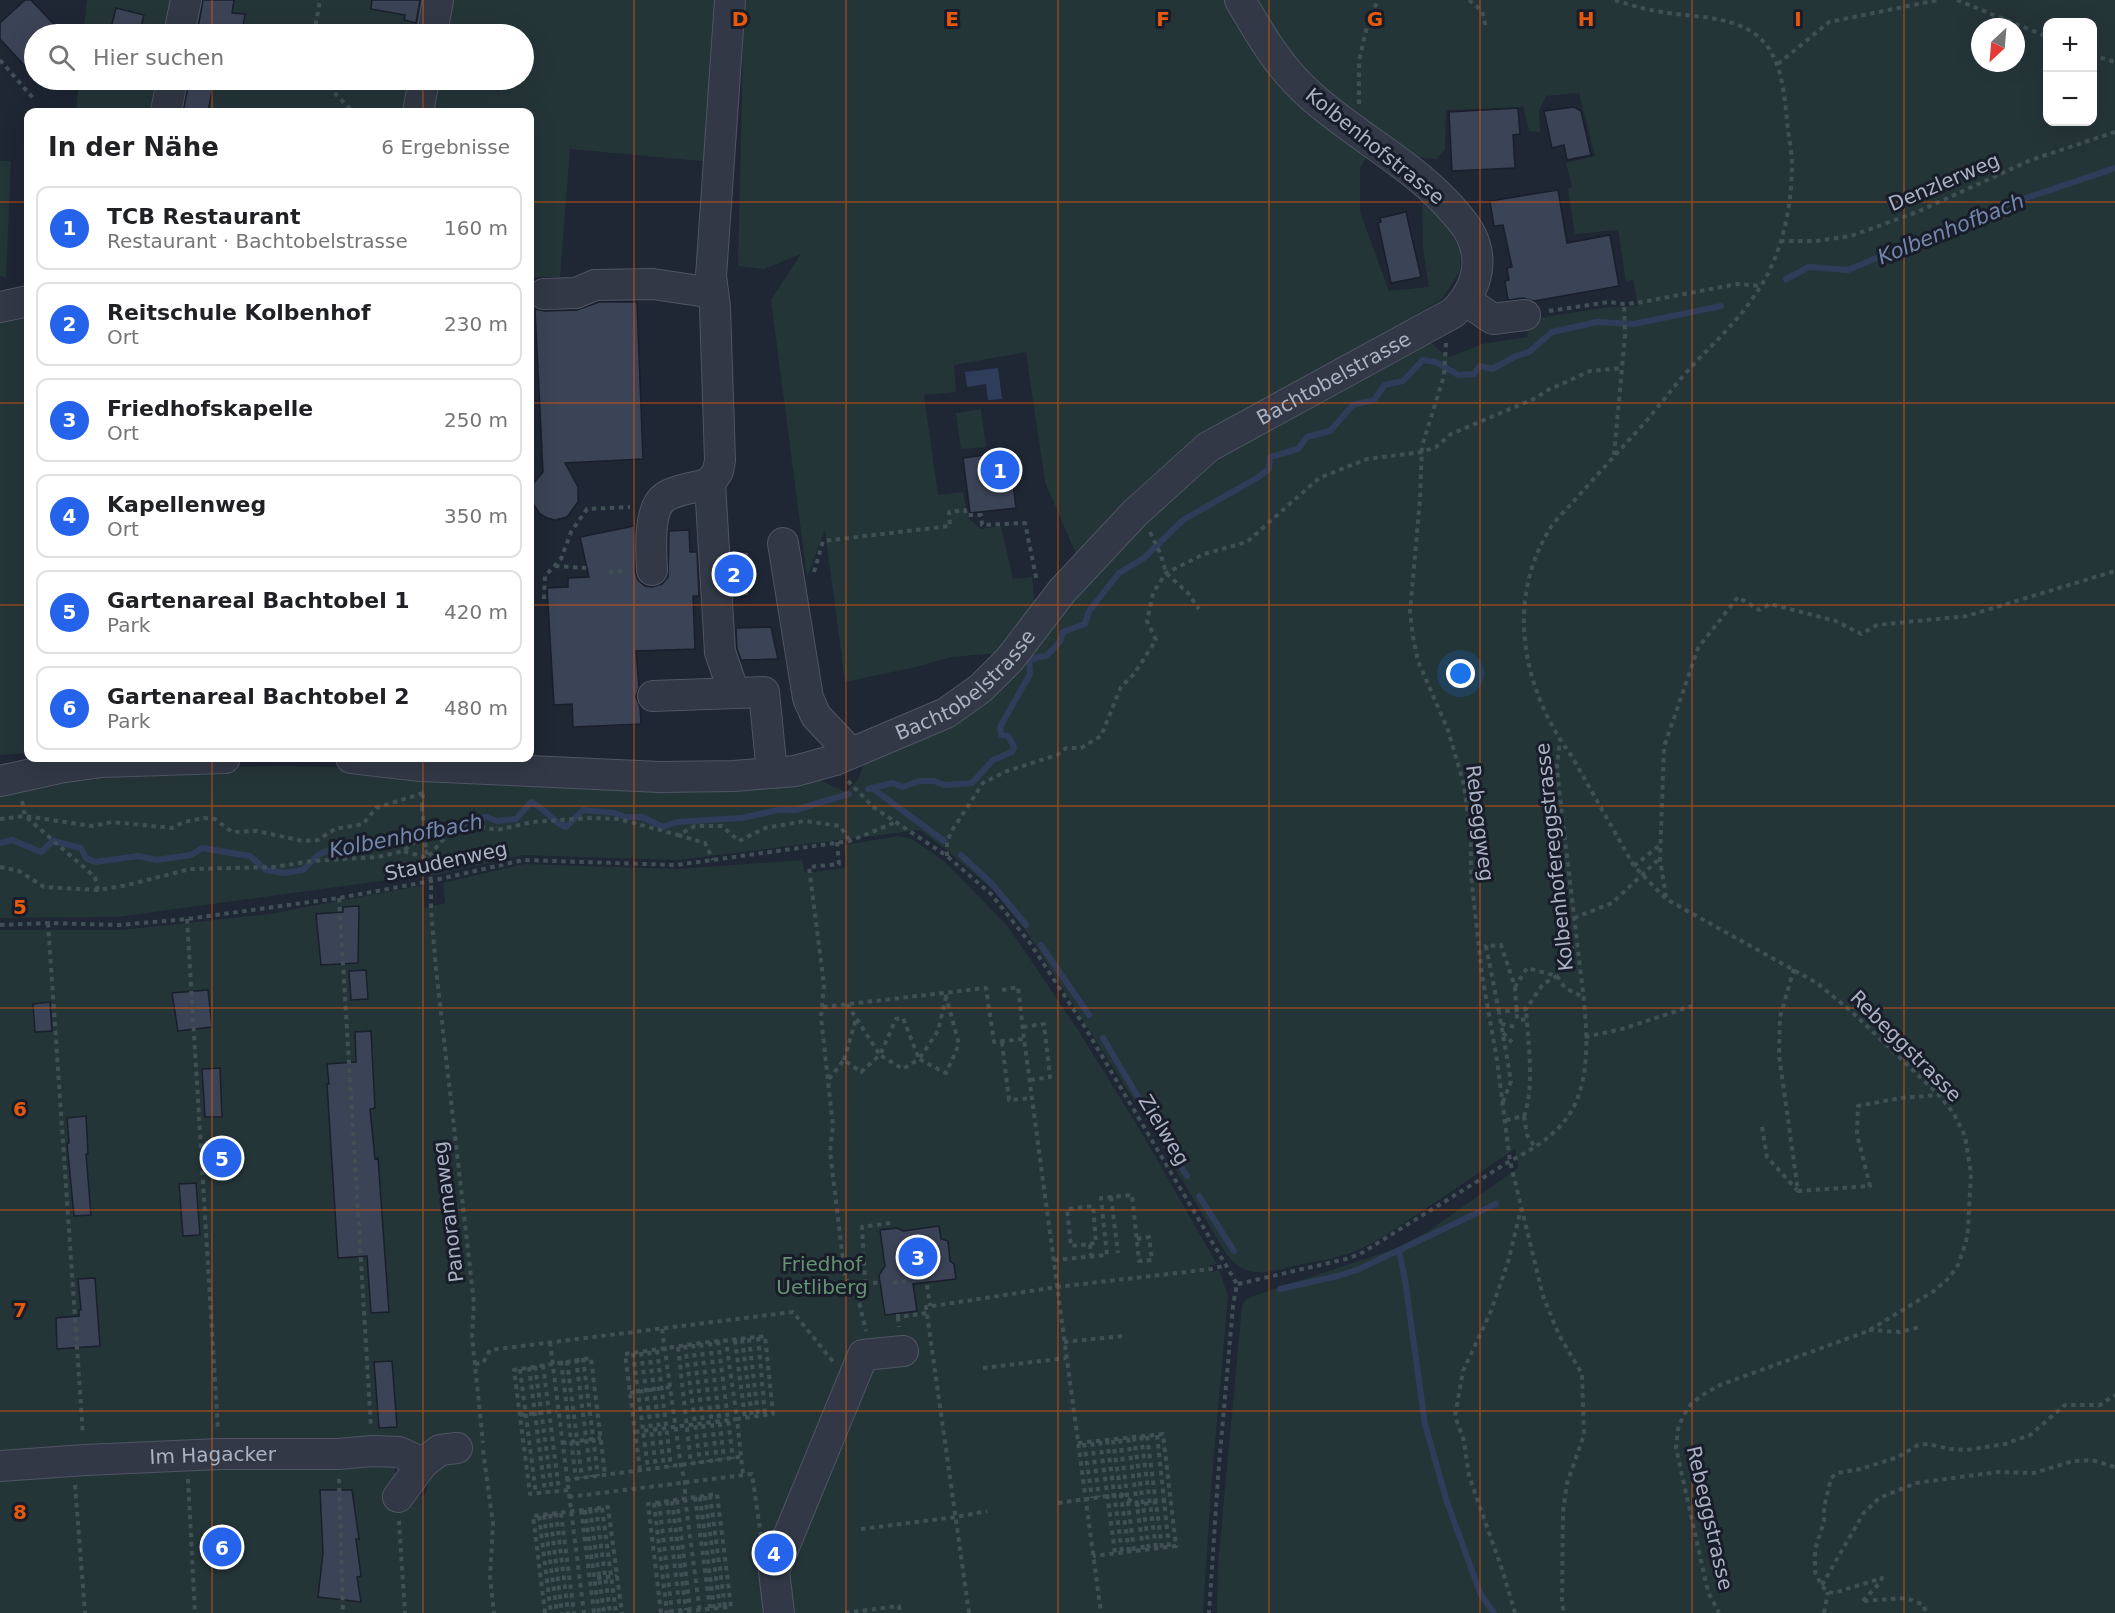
<!DOCTYPE html>
<html lang="de">
<head>
<meta charset="utf-8">
<style>
  :root { --surface:#fff; --page:#f6f6f6; --text:#202124; --muted:#757577; --line:#e0e0e0; --accent:#2563eb }
  body { margin:0; font-family:"DejaVu Sans",sans-serif; background:var(--page); color:var(--text) }
  .controls { position:absolute; right:18px; top:18px; display:grid; overflow:hidden; border-radius:12px; box-shadow:0 6px 24px #0002 }
  .controls button { width:54px; height:54px; display:grid; place-items:center; padding:0; border:0; border-bottom:2px solid var(--line); background:var(--surface); color:var(--text); font:30px sans-serif }
  .compass { position:absolute; left:1971px; top:18px; width:54px; height:54px; border-radius:50%; background:var(--surface); box-shadow:0 6px 24px #0002; rotate:206deg }
  .you { position:absolute; left:1461px; top:674px; width:21px; height:21px; margin:-15px; border:4px solid #fff; border-radius:50%; background:#1a73e8; box-shadow:0 0 0 9px #1a73e833 }
  .badge { display:grid; place-items:center; width:39px; height:39px; border-radius:50%; background:var(--accent); color:#fff; font-size:20px; font-weight:700 }
  .pin { position:absolute; translate:-50% -50%; border:3px solid #fff; box-shadow:0 2px 6px #0006 }
  .list { margin:0; padding:0; list-style:none }
  h2 { display:flex; justify-content:space-between; align-items:center; height:78px; margin:0; padding:0 24px; font-size:26px }
  h2 small { font-size:20px; font-weight:400; color:var(--muted) }
  .list li { display:grid; grid-template-columns:39px 1fr auto; gap:18px; align-items:center; box-sizing:border-box; height:84px; margin:0 12px 12px; padding:0 12px; border:2px solid var(--line); border-radius:12px }
  .list b { display:block; font-size:22px; white-space:nowrap }
  .list p { margin:0; font-size:20px; white-space:nowrap; color:var(--muted) }
  .list em { font-size:20px; font-style:normal; color:var(--muted) }
  .icon { flex:none; width:33px; height:33px; fill:none; stroke:currentColor; stroke-width:2; stroke-linecap:round; stroke-linejoin:round }
  .map { position:relative; flex:none; width:2115px; height:1613px; overflow:hidden }
  .search { position:absolute; background:var(--surface); box-shadow:0 6px 24px #0002; left:24px; top:24px; width:510px; height:66px; display:flex; align-items:center; gap:15px; box-sizing:border-box; padding:0 21px; border-radius:33px; color:var(--muted); font-size:22px }
  .panel { position:absolute; background:var(--surface); box-shadow:0 6px 24px #0002; left:24px; top:108px; width:510px; height:654px; border-radius:12px }
  .map>svg:first-child { display:block }
</style>
</head>
<body>
<div class="map">
<svg width="2115" height="1613" viewBox="0 0 2115 1613">
  <rect width="100%" height="100%" fill="#1f2634"/>
  <path fill="#243538" fill-rule="evenodd" d="M87,0h637l-12,162 -142,-13 -10,128h-30v-165h-454l3,-32h445v-46h-441z
    M747,0h480l142,153 -9,15v44l29,79 40,-4 -6,-39 -1,-50 16,12 22,39v22l-18,28 -77,47 -289,208 -31,-72 -19,-130 -72,13 2,27 -32,3 14,100 25,-3 5,26 13,11 20,-3 12,53 19,-2 3,30 -35,46 -49,4 -35,10 -71,15 -20,-152 -18,47 -36,-277 30,-46 -37,15 -26,-3 6,-257z
    M1255,0h860v1613h-898l1,-49 24,-258 4,-6 7,-4 142,-47 32,-17 91,-64 -3,-19c-32,21 -64,43 -96,64 -20,13 -41,28 -63,38 -18,7 -39,10 -58,14 -30,7 -49,16 -71,-10l-85,-142 -115,-181 -34,-42 -50,-43 -23,-17 -243,30 -155,-5 -86,20h-11l-308,42 -117,1v-127l71,-15 123,-9 95,-1 528,13 29,13 13,-14 5,-16 84,-39 121,-127 144,-142 217,-112 15,13 5,2 32,-13 46,-7 -2,-17 83,-13 29,-1 -5,-26 -7,1 -8,-51 -43,4 -7,-45 4,-2 -6,-24 29,-7 -16,-63 -33,3 -7,15 1,21 -11,-1 -6,-25 -5,2 -72,2 -1,39 -8,10 -23,-2 -85,-64 -41,-40zM2048,22h44v100h-44zM1980,27h36v36h-36z
    M0,161h11l-5,116 -6,-1z
    M25,308h3v445l-28,2v-434l23,-2z
    M981,409l5,38 -25,2 -5,-36z
    M899,836l13,3 32,22 63,64 71,105 62,100 77,134 -7,1 2,7 7,-2 9,26 -17,194 -8,123h-1203v-141l395,-13 1,37 2,1 27,-2 12,-37 11,-15 -448,14v-527h122l147,-16 150,-28h4l2,22 20,-5 -2,-20 81,-19 154,5 124,-9 3,13 41,-5 -2,-23z"/>
  <path fill="#303d5a" d="M998,368l4,31 -14,1 -2,-16 -19,3 -2,-15z"/>
  <g fill="none" stroke-linecap="round" stroke-linejoin="round">
    <path stroke="#303d5a" stroke-width="6" d="M1786,279l23,-12 39,3 140,-59 127,-43
      M872,788l72,53
      M868,789l25,-6 10,4 16,-6h15l10,4 28,-2 21,-23 19,-8 2,-5 -6,-11 -7,-1 -1,-8 30,-53 -1,-13 9,-4 8,-1 14,-14 3,-10 22,-8 4,-13 30,-38 25,-15 39,-38 74,-42 12,-9 1,-12 28,-8 9,-12 23,-6 23,-26 21,-5 11,-15 18,-4 20,-21 13,2 22,13 16,-1 6,-8 12,3 24,-13 13,-4 23,-20 45,-10 37,2 87,-18
      M0,843l12,-3 29,12 12,-11 28,7 5,10 9,4 43,-6 18,4 35,-5 11,-7 48,8 16,14 18,3 19,-3 15,-15 13,-6 69,-10 33,-12 19,-1 34,-9 11,4 19,-2 15,-17c16,7 19,19 35,25l17,-17 32,3 10,4h17l21,10 14,-5 65,-4 36,-8h17l54,-16
      M961,855l32,30 33,40
      M1041,945l48,70
      M1103,1038l41,69
      M1154,1122l33,54
      M1199,1196l35,55
      M1399,1250l6,30 20,144 22,78 34,93 13,18
      M1280,1289l58,-13 19,-6 139,-66"/>
  </g>
  <path fill="#3b4356" stroke="#1a1f2c" stroke-width="1.5" d="M25,0h6l32,34h-29v25l-8,8 -26,-28v-16z
    M203,0h31l-2,13 13,1 -3,20h-45z
    M372,0h48l-4,23 -12,-3 1,-5 -34,-6z
    M116,8l28,7 -5,19 -28,-6z
    M189,82l24,4 -5,26h-25z
    M1574,107l7,4 10,44 -24,5 -3,-15 -12,3 -8,-37z
    M1518,108l2,26 -7,1 2,33 -63,3 -3,-59z
    M1558,190l9,53 43,-8 9,51 -85,15 -11,-3 -15,2 -3,-19 4,-1 -2,-12 5,-1 -9,-42 -9,1 -4,-25z
    M1406,212l15,65 -30,6 -13,-60 3,-1 -1,-4z
    M599,302h38l6,157 -78,4 13,24v15l-11,15 -12,3 -8,-2 -7,-4 -9,-14 2,-16 10,-12 -8,-163 10,2 32,-1z
    M1009,452l7,56 -46,5 -7,-55z
    M634,526l1,46 3,8 7,6 7,1 10,-3 6,-7 1,-46 20,-1 1,22h7l2,44h-6l2,53 -59,2 3,36 -3,10 4,10 1,17 -68,3 -1,-23 -18,1 -7,-117 21,-1v-9l21,-1 -9,-40z
    M731,552h18v44h-15z
    M771,627l7,32 -37,1 -4,-11 -1,-21z
    M359,906l-1,57 -37,2 -5,-51 27,-2v-5z
    M366,970l2,29 -17,1 -2,-29z
    M208,990l4,37 -34,4 -6,-38z
    M50,1002l2,29 -17,1 -2,-28z
    M371,1031l4,77 -5,1 5,50 3,-1 11,154 -18,1 -4,-57 -29,2 -11,-174h2l-2,-20 29,-2 -1,-30z
    M220,1068l2,49h-17l-3,-48z
    M86,1116l2,38h-2l5,61 -17,1 -7,-73h2l-2,-25z
    M196,1183l4,52 -17,1 -4,-52z
    M939,1226l2,13 7,2 2,20 4,3 2,15 -43,5 4,27 -32,4 -6,-40 6,-9 -5,-36 17,-2 6,3z
    M95,1278l5,68 -43,3 -1,-31 23,-2v-6h2l-3,-31z
    M392,1361l5,66 -18,1 -5,-66z
    M320,1490h32l7,49h-3l5,37 -4,1 4,25 -43,-5 5,-44z"/>
  <g fill="none" stroke-linecap="round" stroke-linejoin="round">
    <defs>
      <g id="minor">
        <path d="M179,34l7,-34"/>
        <path d="M432,34l6,-34"/>
        <path d="M166,112l6,-32"/>
        <path d="M418,112l6,-32"/>
        <path d="M544,294l32,-1 19,-8 58,-1 60,9"/>
        <path d="M1465,300l28,19 32,-4"/>
        <path d="M0,307l28,-6"/>
        <path d="M710,483l8,-12 2,-11 -5,-153 -4,-31 19,-276"/>
        <path d="M783,543l25,155 8,18 35,37"/>
        <path d="M652,570c-1,-18 -4,-62 13,-73 10,-7 33,-10 45,-14l10,169 14,41"/>
        <path d="M653,696l111,-4 8,81"/>
        <path id="s1" d="M351,758l70,8 239,11 74,-1 61,-5 40,-11 111,-47 35,-25 29,-29 52,-68 73,-78 73,-66 245,-134c22,-21 32,-49 18,-78 -5,-11 -14,-20 -22,-29 -40,-44 -95,-71 -139,-111 -31,-27 -50,-61 -70,-95"/>
        <path d="M0,781l59,-13 43,-6 123,-4"/>
        <path id="s2" d="M0,1466l85,-6 135,-6h118l35,-3 26,1 24,11"/>
        <path d="M398,1497l25,-34 17,-13 17,-2"/>
        <path d="M779,1613l-5,-42 89,-216 40,-4"/>
      </g>
    </defs>
    <use href="#minor" stroke="#4f5564" stroke-width="32"/>
    <path stroke="#405055" stroke-width="4" stroke-dasharray="4.5 4.5" stroke-linecap="butt" d="M1469,0l13,11 4,17
      M1615,0c17,6 34,10 52,13 30,4 59,3 85,19 29,18 32,58 35,88 1,15 5,30 5,44 0,33 -6,70 -20,101 -18,40 -48,68 -78,99 -19,20 -35,43 -54,64 -22,24 -44,48 -66,73 -8,9 -19,19 -25,29 -44,73 -26,160 22,225l63,111 32,33 151,84 35,29 87,83 15,19 11,22 6,37 -3,56 -2,13 -8,23 -9,13 -15,13 -66,40 -148,54 -16,9 -13,10 -9,14 -4,11 -2,19 32,144 11,21
      M1957,0l91,37
      M314,34l6,-34
      M2092,55l23,7
      M0,60l33,38
      M1778,64l51,-42 109,-22
      M322,80l31,32
      M1359,104v-43l9,-39 10,-22
      M1780,241h36l35,-5 66,-24 114,-52 84,-28
      M1549,311l60,-9 15,2 13,-1 100,-19 24,2
      M1446,343l-2,33 -22,70 -2,53 -10,113 3,25 5,24 30,69 16,55 7,54v36l11,100 15,85 13,101 33,135 16,39 23,39 2,61 -17,48 -4,29 -1,91 2,10
      M1614,455l11,-120 -1,-31
      M1150,532l11,23 5,18 22,20 11,16
      M555,566l31,2
      M609,572l18,-1
      M814,572l9,-31 127,-15 -1,-14 16,-2 1,5h15l1,10 43,-2 12,59
      M544,599l1,-23 16,-17 10,-27 16,-23 43,-2
      M848,781l25,26 74,49 44,38 39,49 53,81 154,260 -4,22 -15,171 -9,136
      M22,801l3,15 70,61 3,13
      M422,807l1,-14
      M0,819l25,-3 67,10 20,-4 60,6 12,-6 20,-4 11,1 17,13 25,-1 46,10 15,-1 17,-11 28,-5 13,-16 47,-15
      M678,835l27,8 8,17
      M837,842l2,22 -30,3 15,118 -3,32 12,109 -3,25 15,126 14,25 7,29
      M426,850l5,31v28l5,60 38,334 -2,33 11,107
      M404,851l23,7 22,-25
      M947,856v-15l6,-12 30,-46 24,-12 50,-16 9,-7h15l20,-12 20,-49 13,-13 22,-34 -9,-19 6,-28 13,-20 38,-19 43,-12 72,-64 48,-19 55,-7 14,-5 15,-13 85,-36 10,-7 44,-20 33,-3
      M1634,866l26,-21
      M0,867l19,4 25,16 54,3 30,-5 62,-16 84,-2 38,-6 66,-4 25,-6 14,-11 60,-14 20,4 35,-8 60,-4 27,1 59,16 17,-9h27l17,15 26,-13 40,-7 35,5 10,15
      M1666,897l-6,-38 4,-112 34,-99 40,-51 21,13 11,-6 66,17 25,13 16,-9 90,-9 148,-45
      M339,898l32,529
      M1574,918l38,-15 47,-44
      M187,919l31,511
      M48,923l35,512
      M0,925l48,-2 71,2 68,-6 152,-21 92,-17 92,-21 153,5 174,-24 46,-19
      M1794,969l-14,48 -1,38 19,136 72,-5 -13,-52 1,-28 42,-8 39,-3
      M1515,987l2,32 10,1
      M1002,990l16,-3 6,52
      M847,1004l33,51 16,-36 7,-1 16,41 19,-28 8,-34
      M823,1007l163,-19 8,54 30,-3 77,574
      M1499,1012l-13,-66 15,-1 14,42 12,-19 30,8 8,12 18,9
      M1501,1024l15,3
      M1023,1027l21,-3 6,53 -20,3
      M1503,1033l9,9
      M1585,1037l37,-8 70,-23
      M1002,1042l7,58 24,-2
      M844,1060l12,-41
      M829,1079l15,-19 17,12 19,-17 23,14 16,-10 27,14 13,-29 -14,-51
      M1503,1102l8,-21 -12,-69 27,-3 17,-25 14,-8 2,-18 17,-13
      M1524,1116l3,19 8,12
      M1506,1120l18,-4c11,-30 4,-74 2,-107
      M1762,1127l5,30 30,33
      M1111,1197l7,56
      M1090,1244l6,-1 -3,-37 -26,3 4,37 19,-2 1,12
      M1054,1260l53,-5 -6,-57 31,-3 7,66 13,-1 -3,-23 -12,2
      M893,1283l13,-2
      M864,1284l17,-2
      M1238,1284l108,-25 14,-5 150,-93c28,-14 57,-33 68,-64 16,-43 5,-101 0,-146 -6,-54 -13,-109 -19,-163l-2,-23 3,-25
      M927,1285l3,21
      M859,1301l6,-21 -3,-53 28,-4
      M898,1314v3l29,-4
      M898,1317l1,10
      M662,1329l19,137 4,16v16l15,115
      M1869,1330l31,2 20,-5
      M758,1337l7,78
      M749,1338l9,78
      M742,1339l10,78
      M735,1340l10,78
      M718,1341l15,118
      M550,1342l34,271
      M710,1342l14,117
      M1064,1342l59,-6
      M701,1343l16,118
      M693,1344l15,118
      M685,1345l15,118
      M678,1347l13,117
      M657,1350l14,117
      M649,1351l15,116
      M641,1352l15,116
      M633,1353l15,116
      M583,1358l15,118
      M576,1359l15,118
      M561,1361l15,118
      M567,1361l15,117
      M475,1364l8,-1 7,-13 303,-38 41,51
      M543,1365l16,125
      M535,1366l17,125
      M529,1367l16,125
      M983,1368l83,-10
      M520,1369l16,125
      M630,1393l40,-6
      M520,1415l37,-4
      M635,1432l102,-13 -11,-78
      M1157,1435l12,112
      M1141,1436l15,113
      M1147,1436l15,112
      M1134,1437l15,113
      M1128,1438l15,112
      M1120,1439l14,112
      M1107,1440l15,113
      M1113,1440l16,112
      M1100,1441l15,112
      M1092,1442l7,55
      M562,1443l39,-5
      M1078,1443l85,-9 13,112 -83,10
      M1084,1443l8,55
      M483,1450l10,74 -3,53 4,36
      M640,1470l-15,-116 76,-11 64,-7 8,78 -36,5 6,56
      M188,1479l7,134
      M339,1479l4,134
      M566,1480l174,-23
      M75,1485l10,128
      M568,1490l-38,4 -16,-124 77,-12 14,117
      M710,1495l15,112
      M705,1496l15,112
      M569,1497l183,-23 9,62
      M695,1497l15,111
      M700,1497l14,111
      M677,1500l13,109
      M667,1501l13,110
      M672,1501l14,109
      M659,1502l13,110
      M654,1503l13,110
      M1058,1503l63,-9 16,11 34,-5
      M596,1508l14,105
      M602,1508l14,105
      M590,1509l14,104
      M581,1510l13,103
      M585,1510l14,103
      M556,1513l12,100
      M561,1513l13,100
      M550,1514l12,99
      M544,1515l13,98
      M539,1516l12,97
      M399,1521l6,92
      M861,1529l95,-12 31,-6
      M597,1578l20,-2
      M1822,1585l41,-71 16,-16 37,-15 82,-11 36,1 39,-12 19,-1 23,7
      M1863,1601c5,-7 17,-16 19,-23l-48,15 -6,-1 -6,-6 -7,-14v-22l9,-29v-13l7,-30 6,-5 24,-4 37,-12 20,-12 10,-1 22,5 17,1 38,-6 25,-9 35,-30h35l15,-10
      M1864,1601l42,-3 18,7 1,6 -3,2
      M545,1613l-12,-97 75,-9 14,106
      M661,1613l-13,-109 69,-10 14,113 -67,6
      M845,1613l54,-7 1,7
      M969,1613l-43,-306 131,-20 154,-18 16,-4
      M1515,1613l-12,-41 -34,-96 -5,-35 -9,-25 8,-45 28,-60 17,-49 13,-53
      M1824,1613l4,-21"/>
    <use href="#minor" stroke="#323845" stroke-width="30"/>
    <path stroke="#405055" stroke-width="4" stroke-dasharray="4.5 4.5" stroke-linecap="butt" d="M422,807l4,43"/>
  </g>
  <path fill="none" stroke="#e8590c" stroke-width="1.5" stroke-opacity="0.55" d="M212,0v34M423,0v34M634,0v1613M846,0v1613M1058,0v1613M1269,0v1613M1480,0v1613M1692,0v1613M1904,0v1613M212,80v32M423,80v32M0,202h28M530,202h1585M0,403h28M530,403h1585M0,605h28M530,605h1585M212,758v855M423,758v855M0,806h2115M0,1008h2115M0,1210h2115M0,1411h2115"/>
  <g text-anchor="middle" stroke-width="6" stroke-linejoin="round" paint-order="stroke">
    <g font-size="20" fill="#abb2c3" stroke="#181d29">
      <text transform="translate(1375 146) rotate(39)" y="7">Kolbenhofstrasse</text>
      <text transform="translate(1944 182) rotate(-23)" y="7">Denzlerweg</text>
      <text dy="7" stroke="none"><textPath href="#s1" startOffset="1125">Bachtobelstrasse</textPath></text>
      <text dy="7" stroke="none"><textPath href="#s1" startOffset="639">Bachtobelstrasse</textPath></text>
      <text transform="translate(1480 823) rotate(83)" y="7">Rebeggweg</text>
      <text transform="translate(1554 857) rotate(-96)" y="7">Kolbenhofereggstrasse</text>
      <text transform="translate(446 861) rotate(-12)" y="7">Staudenweg</text>
      <text transform="translate(1906 1046) rotate(45)" y="7">Rebeggstrasse</text>
      <text transform="translate(1164 1130) rotate(59)" y="7">Zielweg</text>
      <text transform="translate(448 1212) rotate(-97)" y="7">Panoramaweg</text>
      <text dy="7" stroke="none"><textPath href="#s2" startOffset="213">Im Hagacker</textPath></text>
      <text transform="translate(1710 1518) rotate(77)" y="7">Rebeggstrasse</text>
    </g>
    <g font-size="20" fill="#649273" stroke="#181d29">
      <text x="822" y="1271">Friedhof<tspan x="822" dy="23">Uetliberg</tspan></text>
    </g>
    <g font-size="21" font-style="italic" fill="#7486ab" stroke="#181d29">
      <text transform="translate(1951 229) rotate(-22)" y="7">Kolbenhofbach</text>
      <text transform="translate(406 836) rotate(-11)" y="7">Kolbenhofbach</text>
    </g>
  </g>
  <g font-size="20" text-anchor="middle" font-weight="bold" fill="#e8590c" stroke="#181d29" stroke-width="6" stroke-linejoin="round" paint-order="stroke">
    <text x="740" y="26">D</text>
    <text x="952" y="26">E</text>
    <text x="1163" y="26">F</text>
    <text x="1375" y="26">G</text>
    <text x="1586" y="26">H</text>
    <text x="1798" y="26">I</text>
    <text x="20" y="914">5</text>
    <text x="20" y="1116">6</text>
    <text x="20" y="1317">7</text>
    <text x="20" y="1519">8</text>
  </g>
</svg>
<div class="controls">
<button>+</button>
<button>−</button>
</div>
<svg class="compass" viewBox="-18 -18 36 36"><path d="M0-13l5 13h-10z" fill="#e53935"/><path d="M0 13l5-13h-10z" fill="#757577"/></svg>
<div class="you"></div>
<div class="pin badge" style="left:1000px;top:470px">1</div>
<div class="pin badge" style="left:734px;top:574px">2</div>
<div class="pin badge" style="left:918px;top:1257px">3</div>
<div class="pin badge" style="left:774px;top:1553px">4</div>
<div class="pin badge" style="left:222px;top:1158px">5</div>
<div class="pin badge" style="left:222px;top:1547px">6</div>
<div class="search"><svg class="icon" aria-label="search" viewBox="0 0 24 24"><circle cx="10" cy="10" r="6"/><path d="M15 15l6 6"/></svg>Hier suchen</div>
<section class="panel">
<h2>In der Nähe<small>6 Ergebnisse</small></h2>
<ul class="list">
<li><span class="badge">1</span><div><b>TCB Restaurant</b><p>Restaurant · Bachtobelstrasse</p></div><em>160 m</em></li>
<li><span class="badge">2</span><div><b>Reitschule Kolbenhof</b><p>Ort</p></div><em>230 m</em></li>
<li><span class="badge">3</span><div><b>Friedhofskapelle</b><p>Ort</p></div><em>250 m</em></li>
<li><span class="badge">4</span><div><b>Kapellenweg</b><p>Ort</p></div><em>350 m</em></li>
<li><span class="badge">5</span><div><b>Gartenareal Bachtobel 1</b><p>Park</p></div><em>420 m</em></li>
<li><span class="badge">6</span><div><b>Gartenareal Bachtobel 2</b><p>Park</p></div><em>480 m</em></li>
</ul>
</section>
</div>
</body>
</html>
